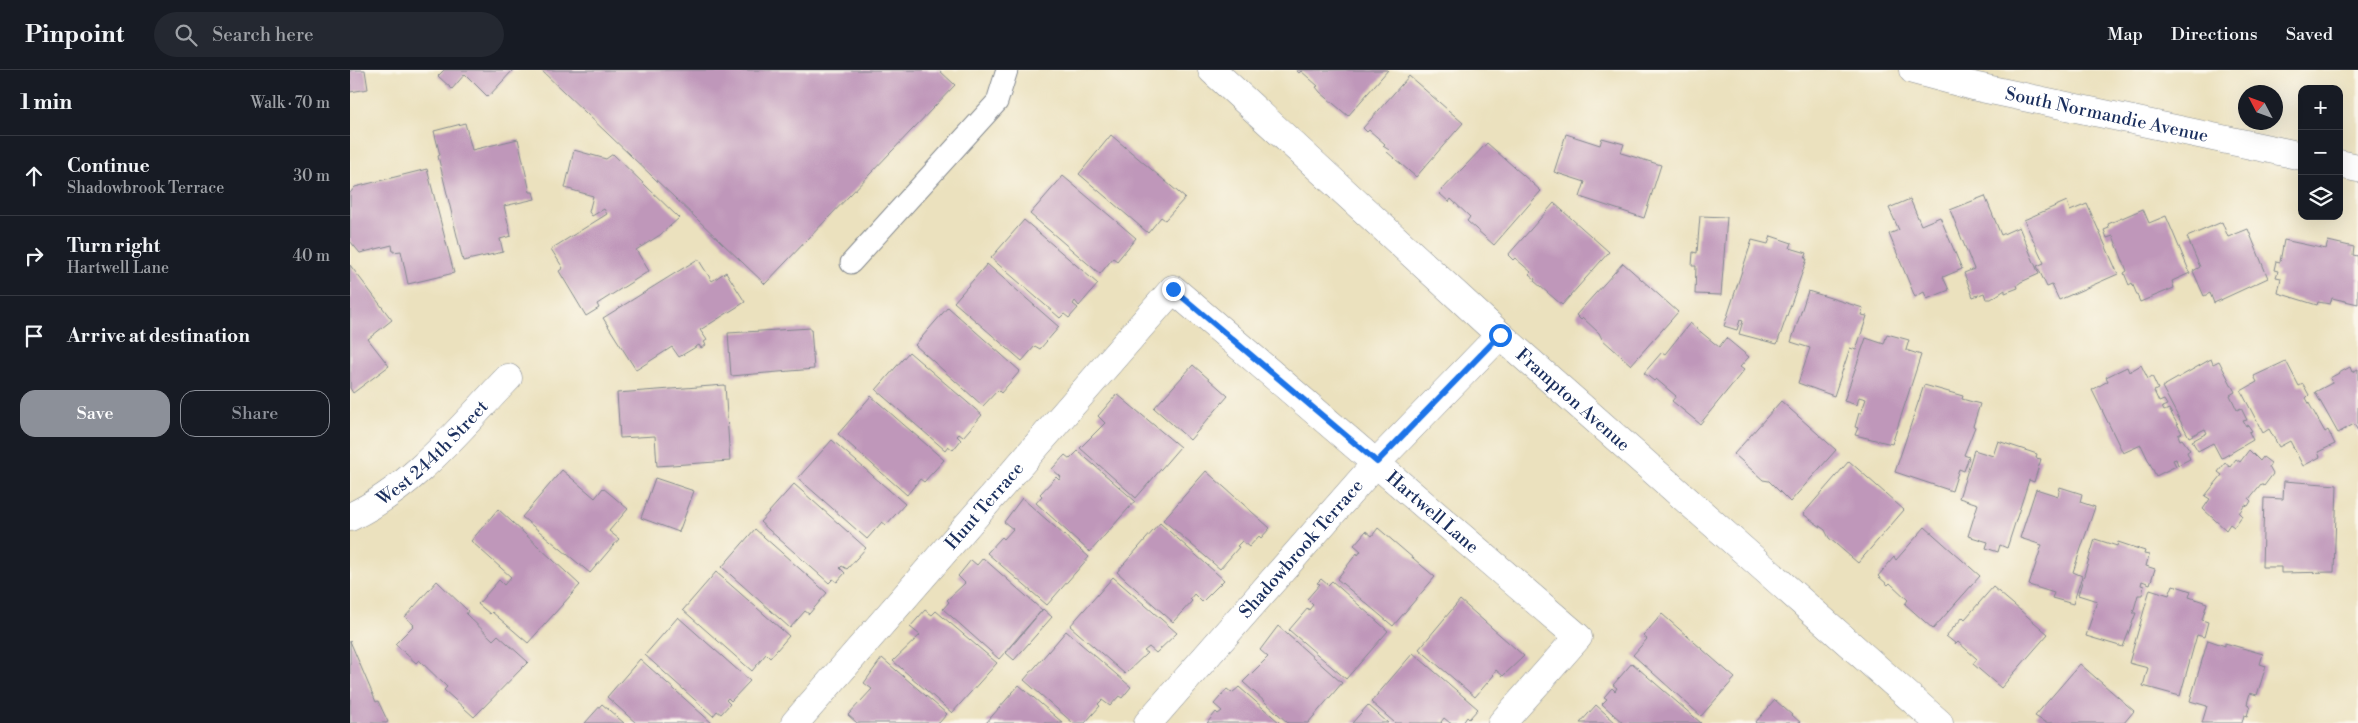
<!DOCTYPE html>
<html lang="en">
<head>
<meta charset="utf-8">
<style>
  :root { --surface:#171b24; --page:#242831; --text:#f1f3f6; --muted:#9ea1a6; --line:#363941; --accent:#8c9099 }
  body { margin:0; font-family:"Libre Bodoni",serif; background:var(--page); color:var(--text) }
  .controls { position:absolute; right:15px; top:15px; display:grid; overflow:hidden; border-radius:10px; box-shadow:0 5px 20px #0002 }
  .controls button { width:45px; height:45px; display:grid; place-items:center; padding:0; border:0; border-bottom:1px solid var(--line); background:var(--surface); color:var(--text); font:25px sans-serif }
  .compass { position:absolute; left:1888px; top:15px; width:45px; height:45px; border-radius:50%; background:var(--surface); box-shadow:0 5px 20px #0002; rotate:311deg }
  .stop { position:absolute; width:15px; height:15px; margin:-11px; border:4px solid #1a73e8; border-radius:50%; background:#fff }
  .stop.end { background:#1a73e8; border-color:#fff; box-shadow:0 1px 5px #0008 }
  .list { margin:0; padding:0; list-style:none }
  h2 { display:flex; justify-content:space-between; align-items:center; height:65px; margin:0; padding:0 20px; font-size:21px }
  h2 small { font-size:16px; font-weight:400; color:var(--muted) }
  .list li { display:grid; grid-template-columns:32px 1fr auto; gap:15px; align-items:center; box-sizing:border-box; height:80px; padding:0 20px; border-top:1px solid var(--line) }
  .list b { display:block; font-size:19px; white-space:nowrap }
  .list p { margin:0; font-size:16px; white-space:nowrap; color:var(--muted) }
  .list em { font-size:16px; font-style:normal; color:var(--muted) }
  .actions { display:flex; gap:10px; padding:15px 20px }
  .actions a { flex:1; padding:11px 0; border:1px solid var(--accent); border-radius:15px; text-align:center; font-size:18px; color:var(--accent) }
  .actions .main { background:var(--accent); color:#fff }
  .icon { flex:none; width:28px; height:28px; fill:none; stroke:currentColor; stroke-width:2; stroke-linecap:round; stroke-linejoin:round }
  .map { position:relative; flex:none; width:2008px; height:653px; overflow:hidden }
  header { display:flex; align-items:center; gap:30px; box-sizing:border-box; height:70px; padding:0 25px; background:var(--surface); border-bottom:1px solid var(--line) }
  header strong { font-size:24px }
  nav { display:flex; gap:28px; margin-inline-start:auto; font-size:18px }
  .search { width:350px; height:45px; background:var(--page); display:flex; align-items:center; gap:12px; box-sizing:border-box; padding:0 18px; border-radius:28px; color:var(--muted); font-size:19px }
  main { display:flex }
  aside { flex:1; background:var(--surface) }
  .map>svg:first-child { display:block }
</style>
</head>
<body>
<header>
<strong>Pinpoint</strong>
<div class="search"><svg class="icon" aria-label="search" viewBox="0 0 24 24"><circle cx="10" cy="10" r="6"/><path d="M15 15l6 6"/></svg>Search here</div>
<nav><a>Map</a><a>Directions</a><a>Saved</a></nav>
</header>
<main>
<aside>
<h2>1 min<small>Walk · 70 m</small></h2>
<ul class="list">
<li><svg class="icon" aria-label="ahead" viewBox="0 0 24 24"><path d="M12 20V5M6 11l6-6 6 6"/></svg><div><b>Continue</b><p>Shadowbrook Terrace</p></div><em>30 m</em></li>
<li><svg class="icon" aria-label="right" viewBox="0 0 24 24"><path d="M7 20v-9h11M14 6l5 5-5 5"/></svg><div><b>Turn right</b><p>Hartwell Lane</p></div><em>40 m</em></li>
<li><svg class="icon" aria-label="arrive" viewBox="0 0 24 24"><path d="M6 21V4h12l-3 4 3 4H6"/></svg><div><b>Arrive at destination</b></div></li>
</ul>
<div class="actions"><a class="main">Save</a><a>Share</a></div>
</aside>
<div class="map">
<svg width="2008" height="653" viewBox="0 0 2008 653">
  <rect width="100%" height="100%" fill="#fbf7ec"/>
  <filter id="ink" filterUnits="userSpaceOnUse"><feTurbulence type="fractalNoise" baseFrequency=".02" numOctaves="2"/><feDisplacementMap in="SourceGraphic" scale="10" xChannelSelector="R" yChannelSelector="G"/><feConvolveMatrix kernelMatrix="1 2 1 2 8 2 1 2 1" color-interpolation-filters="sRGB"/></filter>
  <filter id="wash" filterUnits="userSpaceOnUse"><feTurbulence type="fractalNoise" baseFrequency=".0096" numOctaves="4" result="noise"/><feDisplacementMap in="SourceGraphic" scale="20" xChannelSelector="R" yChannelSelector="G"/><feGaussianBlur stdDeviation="1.12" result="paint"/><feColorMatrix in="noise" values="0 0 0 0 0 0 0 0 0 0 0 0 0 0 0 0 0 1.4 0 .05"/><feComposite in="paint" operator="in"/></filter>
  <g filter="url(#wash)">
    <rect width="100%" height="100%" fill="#ebe1be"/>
    <g id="blocks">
      <path fill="#bf97ba" d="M0,0h15l3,19 -18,3z
        M94,0h69l-25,27 -23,-23 -13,15 -14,-13z
        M191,0h398l16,15 -190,199z
        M946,0h92l-40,46 -28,-24 -4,-5 2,-1 -17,-15 -2,2z
        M1059,6l54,47 -47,54 -29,-25 2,-2 -6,-4 2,-2 -16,-14 -2,2 -4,-4z
        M115,53l7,27 46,-11 12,53h3l2,7 -31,7 7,30 -11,3 3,13 -40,9 -25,-105 2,-1 -6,-24z
        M1216,64l34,11 2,-7 22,6 -3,9 40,12 -17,53 -64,-21 5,-15 -31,-10z
        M761,65l74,63 -20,22 -4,-3 -13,16 -69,-59z
        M1137,73l54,48 -47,54 -27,-24 3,-4 -19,-18 -2,3 -10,-9z
        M224,80l32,9 7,-5 66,64 -19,17 -24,15 13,21 -52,33 2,4 -13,8 -27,-45 4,-3 -12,-19 56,-35 -3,-5 -12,7 -3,-4 4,-16 -28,-8z
        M77,99l27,104 -46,11 -7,-33 -8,1 -1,-7 -32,8 -10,-12v-48l5,-6z
        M713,106l73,62 -19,23 -4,-3 -13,16 -70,-60z
        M1635,126l16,39 18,-8 20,47 -18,8 -4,3 1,3 -13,5v-3l-14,9h-5l-2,-6 -11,4 -9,-24 10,-4 -24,-59z
        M1560,129l11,26 19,-8 22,52 -19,8 6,13 -22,9 -3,-7 -9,5 -26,-63 10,-4 -10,-22z
        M1717,131l3,10 17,-7 31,70 -59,26 -7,-15 -5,2 -10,-21 7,-3 -20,-43z
        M1204,133l55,49 -47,53 -28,-24 1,-2 -6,-5 2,-2 -16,-14 -2,2 -5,-5z
        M1793,139l6,14 17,-7 24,57 -18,8 2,7 -34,14 -8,-19 -3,2 -5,-12 3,-2 -14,-35 -6,2 -3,-8 5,-2 -1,-4z
        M1350,146l27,1 -6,78 -26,-1 1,-28h-4l1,-14 4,1z
        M674,150l74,64 -19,22 -4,-5 -2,3 5,4 -9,10 -5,-4 -4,4 -69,-60z
        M1872,152l6,15 20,-8 20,49 -54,25 -4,-10 -6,3 -11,-25 7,-4 -13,-30z
        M1421,166l21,7 -2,5 17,5 -2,6h2l-30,85 -38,-10 4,-13 -3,-1 -3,10 -13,-4 28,-86 16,4z
        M1934,170l42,9 2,-8 26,6 -1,8 5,1v48l-26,-6 -2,6 -12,-2 -1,3 -39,-12 3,-15 -5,-1 2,-6 -4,-1 2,-9 4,1z
        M348,189l14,22 14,-9 19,30 -45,28 7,10 -3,2 2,3 -5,3 -2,-3 -20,12 -7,-10 -36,23 -33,-52z
        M1273,193l55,49 -47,53 -29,-26 -3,-6 -16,-15 -2,2 -5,-5z
        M637,194l72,63 -19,22 -5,-3 -13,15 -68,-59z
        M0,195l42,55 -24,19 21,27 -36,27 -3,-5z
        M1458,221l55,17 -2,7 6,1 -11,34 -6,-2 -16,48 -36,-13 12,-35 -19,-6z
        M598,237l72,64 -19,22 -3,-3 -15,16 -68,-61z
        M1340,253l29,24 7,-9 23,19 -9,10 4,3 -44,54 -28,-23 4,-5 -20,-17 -2,2 -10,-8 18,-21 3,2z
        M461,258l3,41 -83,7 -3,-43z
        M1537,264l22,6 -3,10 15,5 -29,89 -37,-9 3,-7 -3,-1 4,-14h2l5,-14 -7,-2 -2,8 -13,-4 22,-63 18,6z
        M559,282l73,63 -19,22 -4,-3 -2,2 4,4 -8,10 -5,-4 -3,4 -69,-60z
        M1861,289l2,5 6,-3 16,31 -5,3 7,15 4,-2 6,12 -4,1 3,5 2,-1 4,6 -3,1 4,8 -29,17 -3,1 -8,-15 -15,8 -6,-10 15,-8 -2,-4 -16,8 -27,-50z
        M1936,291l13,25 4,-2 6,11 -3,3 19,34 3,-2 7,14 -17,8 2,5 -17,9 -13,-25 -11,6 -10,-18 -6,4 -22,-42 16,-9 -3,-6z
        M843,295l35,31 -38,44 -36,-32z
        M1791,295l7,14 4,-3 6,13 -4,2 5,11 5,-2 3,5 -5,2 2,4 5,-2 13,24 -4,2 2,5 2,-1 8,11 -3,2 3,7 -12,6 -2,-6 -3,1 3,6 -20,10 -15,-31 -18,8 -31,-63 16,-9 -2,-4 21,-10 2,5z
        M2000,297l2,5 6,-3v62l-4,-7 -16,9 -23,-41 17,-9 -2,-5z
        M375,315l5,76 -73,5 -2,-30 -35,2 -3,-45z
        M1574,315l39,11 -1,3 18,5 -7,22 2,1 -11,28 5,2 -5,14 -5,-2 -7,22 -57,-19z
        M767,324l63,53 -44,51 -56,-50 25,-25 -7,-7z
        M521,326l73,64 -20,22 -4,-3 -13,16 -69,-61z
        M1431,331l55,49 -46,52 -21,-21 -6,-1 -29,-26z
        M482,370l73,64 -19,21 -4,-3 -15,17 -69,-61z
        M1648,371l39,13 -1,4 5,1 -7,23 -5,-2 -22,68 -7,-3 -2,7 -12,-4 2,-6 -20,-6 10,-32 -19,-6 15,-48 19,6z
        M1899,380l11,11 3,-4 8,6 -2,4 4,7 -9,12 -3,-2 -12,15 2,2 -3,5 -3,-1 -6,8 3,3 -8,11 -4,-3 -4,6 -23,-21 7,-10 -5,-3 17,-21 -4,-3 7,-9 5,4 6,-8 4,3z
        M728,381l57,50 -45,51 -54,-49 6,-7 -2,-2 16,-17 3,3 2,-3 -9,-8 13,-14 5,4z
        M1499,391l55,49 -46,53 -29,-25 -4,-8 -22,-16z
        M212,400l33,28 8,-10 25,21 -19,22 10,8 -29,34 -68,-56z
        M856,401l64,57 -9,10 -2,-2 -10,11 -7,-6 -5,5 2,1 -19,22 -57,-49z
        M305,408l39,13 -15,41 -38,-14z
        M1934,411l53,4 -3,87 -53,1v-6h-19l2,-69 19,1z
        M444,414l72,64 -19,21 -5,-3 -2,2 5,5 -8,9 -4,-3 -4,4 -69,-61z
        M1710,417l22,7 -2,8 15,5 -22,65 9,4 -9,28 -21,-6 2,-5 -25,-8 13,-40 -22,-7 16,-49 22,7z
        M672,428l67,59 -42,48 -60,-52 15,-16 2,2 9,-10 -9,-7z
        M148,439l82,76 -52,58 -36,-31 -2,2 -12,-10 21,-24 5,5 7,-8 -40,-36z
        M810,453l64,57 -22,22 -8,-8 -4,5 2,2 -19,21 -56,-50z
        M1575,457l55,49 -47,53 -28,-25 3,-4 -18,-17 -2,2 -10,-9 16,-19 2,3z
        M1028,458l57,49 -42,49 -56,-47 20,-26 1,2 3,-4 -7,-6 12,-14 6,5z
        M405,459l72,64 -18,21 -4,-3 -15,17 -68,-61z
        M1745,469l22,7 1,-4 27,9 -1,3 5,1 -3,11 9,3 -5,15 -8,-3 -1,4 3,1 -2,9h-4l-5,18h3l-13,34 -37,-11 11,-35 -19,-6z
        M633,488l59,52 -43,49 -56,-50 6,-7 -2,-2 18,-17 -7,-7 13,-16 6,5z
        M366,502l73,64 -19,22 -4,-4 -14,17 -69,-61z
        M763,507l64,56 -21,20 -7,-6 -5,4 3,2 -22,21 -55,-48z
        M971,509l7,6 4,-4 56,50 -42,48 -57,-49 19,-22 1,2 4,-5 -6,-6 13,-15 -3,-1z
        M87,511l31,30 -2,3 27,26 5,-5 30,27 -54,55 -30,-27 3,-3 -28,-27 -3,3 -21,-19 19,-19 -9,-8z
        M1823,515l18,6 -2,6 18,6 -5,17 6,2 -4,15 -7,-2 -17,61 -37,-10 5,-18 -19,-5 21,-74 19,6z
        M1643,517l55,47 -47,54 -28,-24 4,-5 -19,-17 -2,2 -10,-8 17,-19 2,2z
        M1110,530l64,56 -21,20 -7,-6 -3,4 1,1 -19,22 -56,-48z
        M693,539l9,8 -38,43 -8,-7z
        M575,540l7,5 4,-4 61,52 -45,50 -59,-52 27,-26 -10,-8z
        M1312,544l73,64 -34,38 -68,-61 14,-16 -4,-3z
        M328,547l72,64 -19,20 -3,-3 -2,2 4,4 -9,10 -4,-3 -4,5 -68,-61z
        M928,556l64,57 -34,40h-20l-45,-41 25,-25 -8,-7z
        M716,561l65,56 -9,11 -3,-2 -9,10 -8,-6 -4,4 2,2 -15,17h-12l-49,-43z
        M1858,570l17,6v-3l38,11 -3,10 6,2 -9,29 -7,-2 -3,11 3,1 -3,11 -3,-1 -2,8h-40l5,-17 -17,-5z
        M0,571l26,61 2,-1 10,21 -2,1h-36z
        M1063,583l65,56 -9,10 -2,-2 -4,6h-13l-6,-5 -3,4 1,1h-47l-24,-21z
        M532,588l65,56 -8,9h-82l-9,-8 24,-26 -8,-6z
        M290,589l72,64h-76l-29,-26z
        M1282,593l69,60h-78l-21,-19 5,-5 -3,-2 8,-9 3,3 2,-3 -4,-3z
        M1730,594l54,47 -10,12h-78l-11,-7z
        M669,615l44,38h-77z
        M889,617l41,36h-73l9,-11 2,2 4,-3 -8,-7 13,-15 5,4z
        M1425,630l26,23h-46z
        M252,634l22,19h-39z
        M1018,635l20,18h-36z
        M1246,635l20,18h-36z"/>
    </g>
  </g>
  <g filter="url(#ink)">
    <use href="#blocks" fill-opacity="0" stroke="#83888e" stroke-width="1"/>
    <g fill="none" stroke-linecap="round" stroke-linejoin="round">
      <defs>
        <path id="lane" d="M501,193l146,-161 10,-32"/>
        <g id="street">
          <path id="s1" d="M0,447c64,-30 110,-89 158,-139"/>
          <path id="s2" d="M445,653l378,-434 405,348 -76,86"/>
          <path id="s3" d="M798,653l229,-261 123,-127"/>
        </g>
        <g id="secondary">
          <path id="s4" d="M862,0l288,265 439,388"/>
        </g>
        <g id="primary">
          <path id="s5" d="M1563,0l64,17 325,69"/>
          <path d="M1989,94l19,4"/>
        </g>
      </defs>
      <use href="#lane" stroke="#83888e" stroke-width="23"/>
      <use href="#street" stroke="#83888e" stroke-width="29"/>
      <use href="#secondary" stroke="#83888e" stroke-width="29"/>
      <use href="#primary" stroke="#83888e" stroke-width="29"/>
      <use href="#lane" stroke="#fff" stroke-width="21"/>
      <use href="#street" stroke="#fff" stroke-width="28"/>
      <use href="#secondary" stroke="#fff" stroke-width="28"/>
      <use href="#primary" stroke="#fff" stroke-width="28"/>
    </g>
  </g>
  <g fill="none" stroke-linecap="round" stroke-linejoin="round" filter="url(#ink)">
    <path stroke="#1a73e8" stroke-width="6" d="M823,219l204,173 123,-127"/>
  </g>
  <g text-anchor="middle" stroke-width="4" stroke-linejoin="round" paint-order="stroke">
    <g font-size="18" fill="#1b2f5e" stroke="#fbf7ec">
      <text dy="6" stroke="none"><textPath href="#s5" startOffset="199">South Normandie Avenue</textPath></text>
      <text dy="6" stroke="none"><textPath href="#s4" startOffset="489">Frampton Avenue</textPath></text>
      <text dy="6" stroke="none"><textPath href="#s1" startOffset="105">West 244th Street</textPath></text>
      <text dy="6" stroke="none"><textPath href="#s2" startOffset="288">Hunt Terrace</textPath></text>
      <text dy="6" stroke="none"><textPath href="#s2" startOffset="918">Hartwell Lane</textPath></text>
      <text dy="6" stroke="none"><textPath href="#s3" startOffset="232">Shadowbrook Terrace</textPath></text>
    </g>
  </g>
</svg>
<div class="controls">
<button>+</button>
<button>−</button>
<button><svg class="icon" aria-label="layers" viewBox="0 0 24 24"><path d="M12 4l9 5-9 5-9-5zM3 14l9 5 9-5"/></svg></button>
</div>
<svg class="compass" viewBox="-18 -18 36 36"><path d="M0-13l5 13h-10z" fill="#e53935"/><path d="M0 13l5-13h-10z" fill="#9ea1a6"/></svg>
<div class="stop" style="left:1150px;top:265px"></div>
<div class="stop end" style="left:823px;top:219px"></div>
</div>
</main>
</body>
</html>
